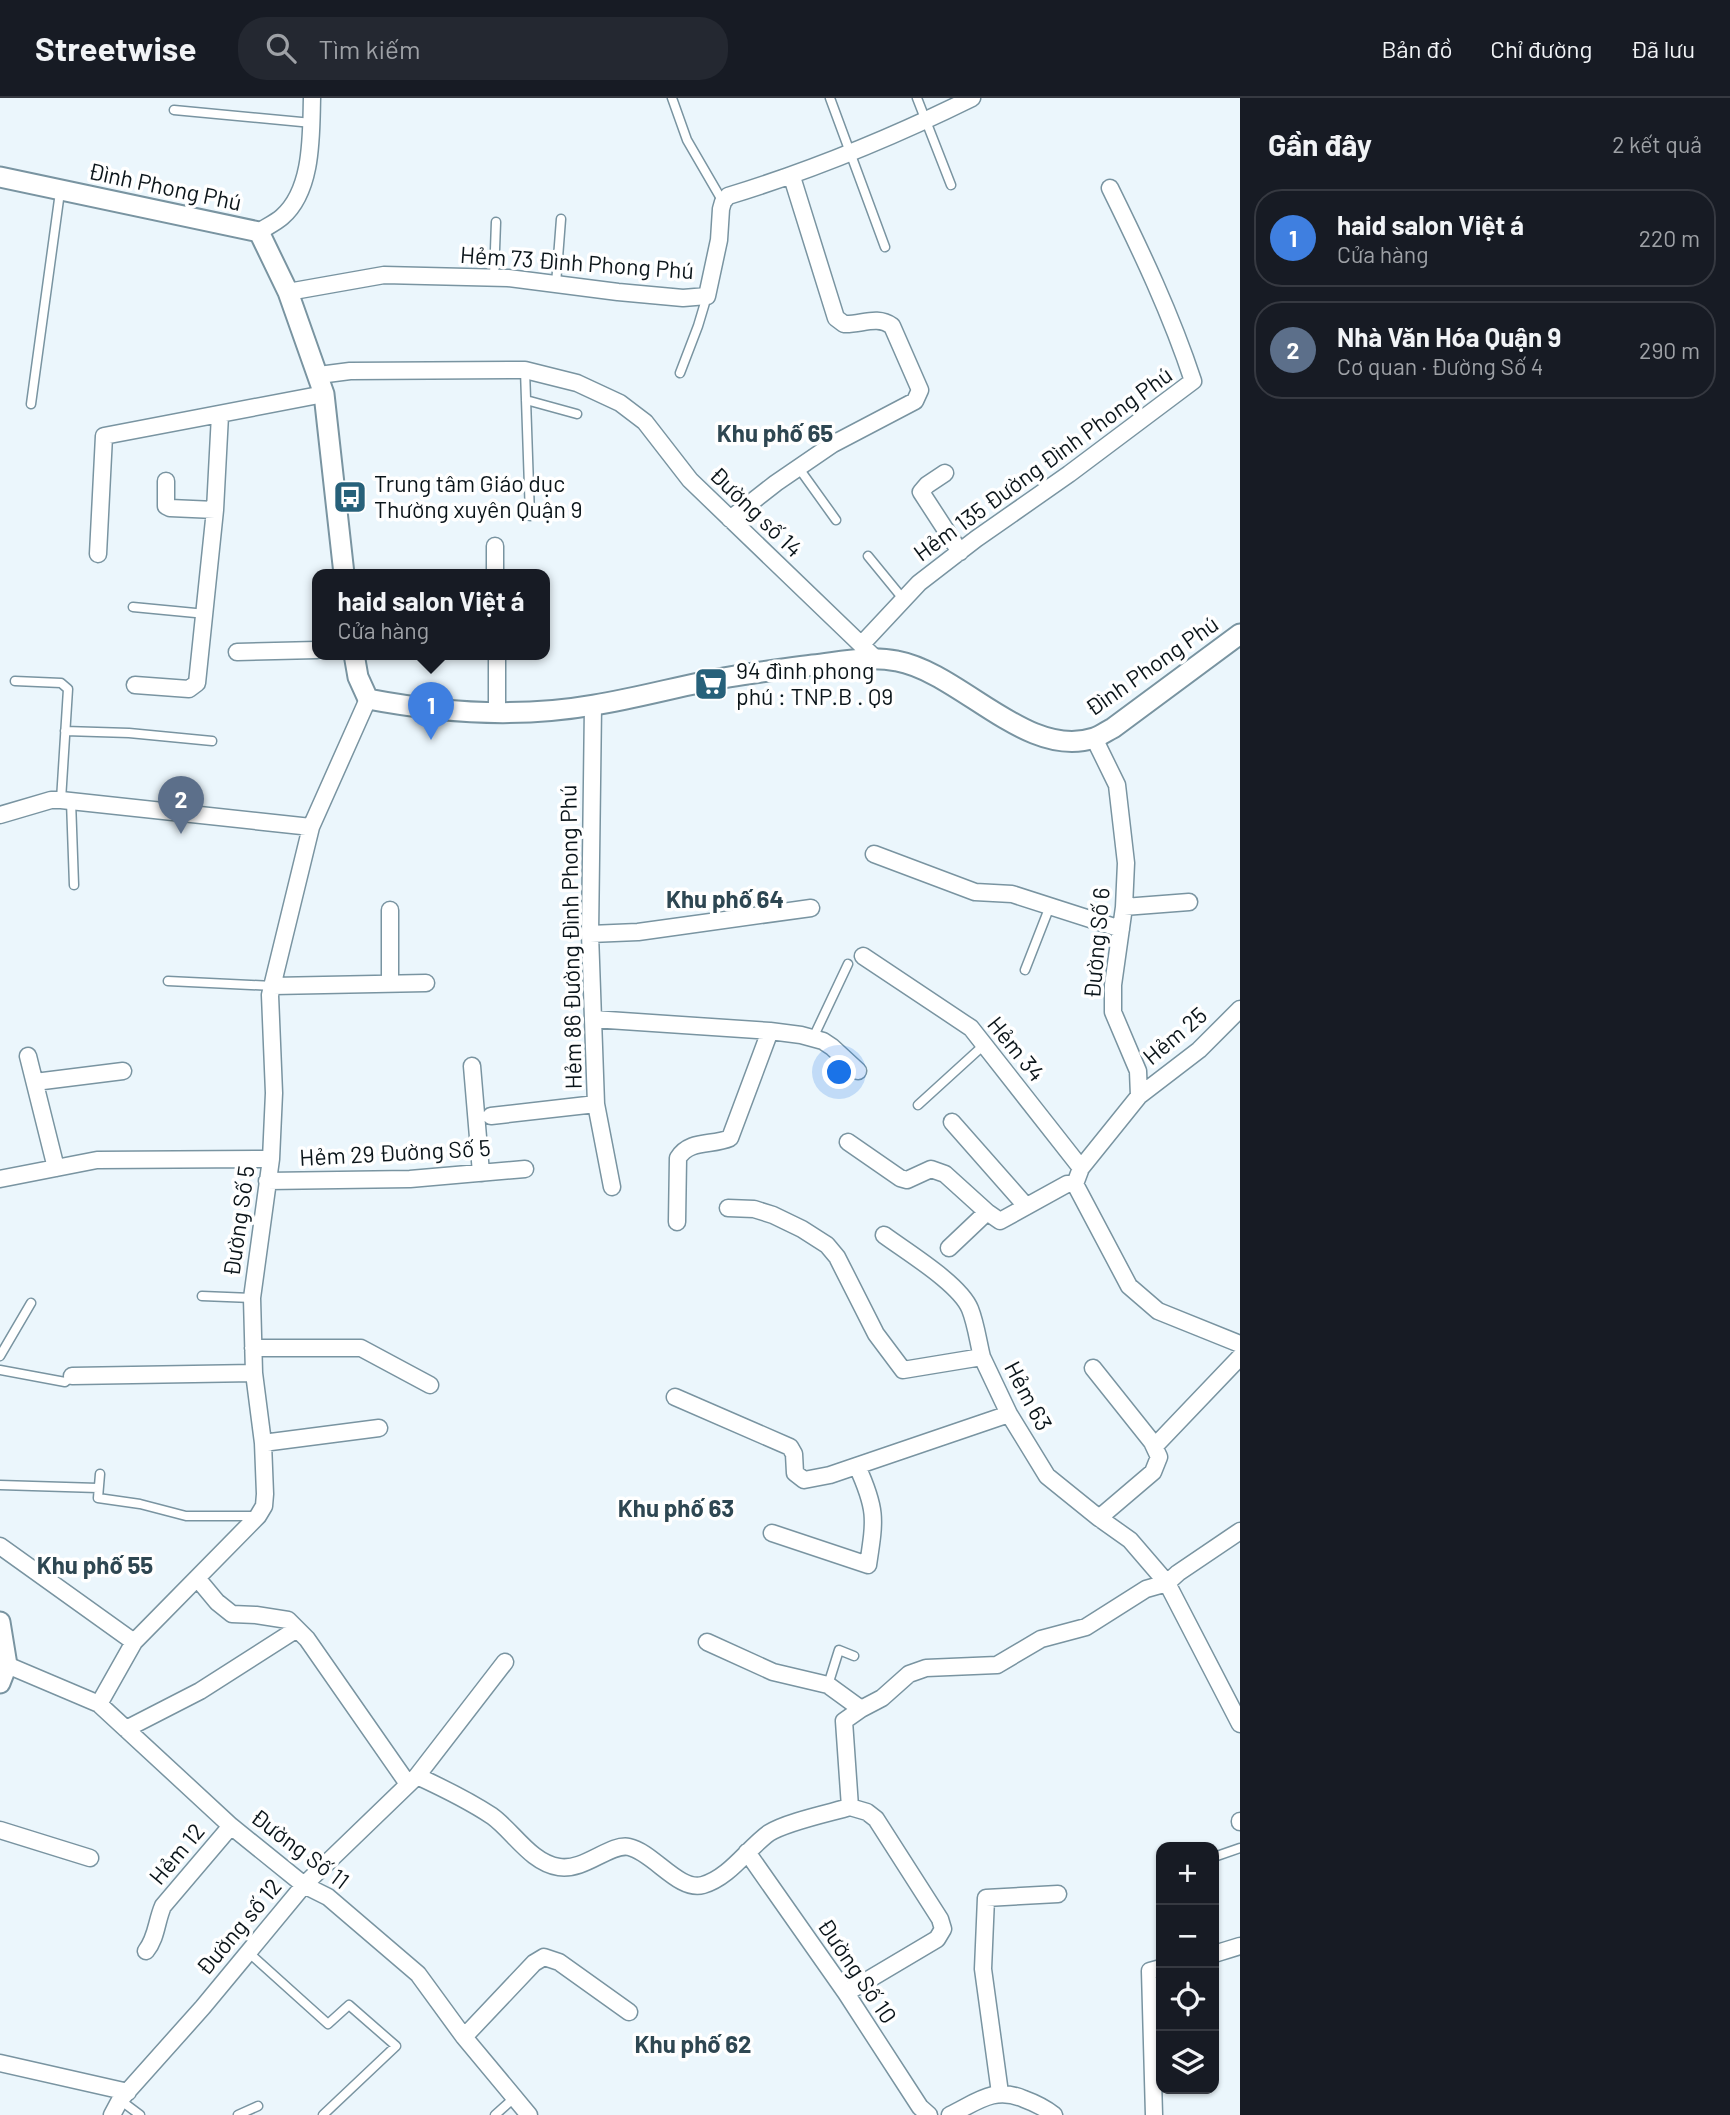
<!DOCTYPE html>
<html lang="vi">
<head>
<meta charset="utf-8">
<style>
  :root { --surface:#171b24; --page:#242831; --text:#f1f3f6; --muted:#9ea1a6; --line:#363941; --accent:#96b1be }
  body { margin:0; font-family:Barlow,sans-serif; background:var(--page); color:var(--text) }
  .controls { position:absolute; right:21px; bottom:21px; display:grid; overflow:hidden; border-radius:14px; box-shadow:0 2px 5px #0004 }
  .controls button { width:63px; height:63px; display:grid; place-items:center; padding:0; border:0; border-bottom:2px solid var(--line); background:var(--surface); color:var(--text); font:35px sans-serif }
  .you { position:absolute; left:840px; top:975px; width:24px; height:24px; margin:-18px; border:5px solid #fff; border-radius:50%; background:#1a73e8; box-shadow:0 0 0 10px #1a73e833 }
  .badge { display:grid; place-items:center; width:46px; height:46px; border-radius:50%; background:var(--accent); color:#fff; font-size:23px; font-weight:700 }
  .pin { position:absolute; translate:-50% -58px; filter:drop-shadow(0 2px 4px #0008) }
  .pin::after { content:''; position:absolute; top:37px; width:24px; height:21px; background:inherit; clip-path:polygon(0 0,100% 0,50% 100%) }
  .popup { position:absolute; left:312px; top:471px; width:238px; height:91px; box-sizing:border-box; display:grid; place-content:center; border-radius:14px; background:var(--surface); filter:drop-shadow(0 2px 5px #0005); font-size:23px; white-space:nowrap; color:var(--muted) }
  .popup b { font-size:26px; color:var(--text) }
  .popup::after { content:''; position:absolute; left:50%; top:100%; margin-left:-14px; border:14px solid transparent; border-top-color:var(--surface) }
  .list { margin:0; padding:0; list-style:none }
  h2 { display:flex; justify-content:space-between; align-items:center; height:91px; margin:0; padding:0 28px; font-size:30px }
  h2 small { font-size:23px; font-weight:400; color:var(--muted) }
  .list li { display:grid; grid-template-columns:46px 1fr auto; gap:21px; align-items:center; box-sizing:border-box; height:98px; margin:0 14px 14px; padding:0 14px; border:2px solid var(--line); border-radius:28px }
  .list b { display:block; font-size:26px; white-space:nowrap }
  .list p { margin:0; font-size:23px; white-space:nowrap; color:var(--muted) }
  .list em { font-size:23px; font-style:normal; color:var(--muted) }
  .icon { flex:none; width:38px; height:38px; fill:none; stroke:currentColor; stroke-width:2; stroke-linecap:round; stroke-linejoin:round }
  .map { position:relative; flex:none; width:1240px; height:2017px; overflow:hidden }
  header { display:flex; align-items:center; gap:42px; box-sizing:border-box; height:98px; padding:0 35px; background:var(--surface); border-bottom:2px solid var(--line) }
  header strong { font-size:33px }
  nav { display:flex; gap:38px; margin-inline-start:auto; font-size:24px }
  .search { width:490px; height:63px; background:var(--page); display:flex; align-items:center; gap:18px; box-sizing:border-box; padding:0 24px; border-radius:28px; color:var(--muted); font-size:26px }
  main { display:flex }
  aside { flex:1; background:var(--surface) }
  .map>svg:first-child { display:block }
</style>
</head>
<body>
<header>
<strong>Streetwise</strong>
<div class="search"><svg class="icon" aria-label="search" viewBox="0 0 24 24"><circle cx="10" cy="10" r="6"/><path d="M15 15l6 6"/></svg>Tìm kiếm</div>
<nav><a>Bản đồ</a><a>Chỉ đường</a><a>Đã lưu</a></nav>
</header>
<main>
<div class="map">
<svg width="1240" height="2017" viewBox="0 0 1240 2017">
  <rect width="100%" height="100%" fill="#ebf6fc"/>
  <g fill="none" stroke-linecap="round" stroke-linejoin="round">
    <defs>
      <path id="service" d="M672,0l15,42 36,62
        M830,0l55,149
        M917,0l34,87
        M174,12l138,13
        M494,179l2,-55
        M556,186l5,-65
        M525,272l5,146
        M680,275l18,-47 9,-30
        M526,302l51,14
        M31,306l29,-212
        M798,369l38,53
        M868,458l36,44
        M133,509l73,7
        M15,583l46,2 7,6 -7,111
        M65,633l64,2 83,8
        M71,703l3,84
        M1025,872l25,-64
        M168,883l105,5
        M813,940l35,-74
        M918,1007l67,-61
        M202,1198l50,2
        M0,1258l31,-53
        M0,1272l65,12 7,-6
        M100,1376l-2,24 42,6 46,12h69
        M0,1387l98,3
        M828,1587l11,-35 15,6
        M1214,1759l26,-9
        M248,1854l80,72 21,-19 47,41 -73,69
        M120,2002l20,15
        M238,2017l20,-9
        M495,2017l19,-17"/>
      <path id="minor" d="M259,134c7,-5 16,-9 23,-15 31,-27 29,-82 30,-119
        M288,194l96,-17 124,3 110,14 65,6 24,-2 12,-56 2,-31 2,-7 5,-6c85,-26 165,-59 244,-98
        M319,277l31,-4 175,-1 52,13 43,20 25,19 45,58 186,179
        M945,375l-18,12 -6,7 39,60
        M166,383v25l4,2 45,2
        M730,421l46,-36 57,-39 82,-43 5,-11 -28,-64c-15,-11 -31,-1 -48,-2l-8,-6 -44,-141
        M495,448v28
        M98,456l6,-118 220,-42
        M861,547l58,-62 57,-44 93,-65 124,-93c-22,-67 -52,-130 -83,-193
        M237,554l80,-2
        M497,556v57
        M135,587l54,4 8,-6 18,-173 5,-95
        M1094,640l23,47 9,78 -2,44 -11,78v27l25,59 1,25 -58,72 -6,16 54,102 29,25 82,33
        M0,717l51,-15h10l250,27
        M874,756l101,38 37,2 109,35
        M1124,809l65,-5
        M590,836l48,-2 173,-24
        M863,858l108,72 110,140
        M390,885v-73
        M273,888l153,-3
        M593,921l177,12 31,4 22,6 9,6 26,24
        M28,958l28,112
        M472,968l9,107
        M35,984l88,-11
        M1139,998l60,-46 41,-41
        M596,1006l16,83
        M491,1018l105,-12 -6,-170 3,-228
        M952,1024l74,84
        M848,1044l52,36 7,2 24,-11 14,5 42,38
        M0,1081l97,-19 174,-1
        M267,1083l143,-2 115,-10
        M728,1110l26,1 19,6 29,14 25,16 10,12 39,77 27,36 79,-13 27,57 38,62 52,42 31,22 37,43 73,141
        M677,1124l1,-64c12,-19 34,-12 52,-20l40,-107
        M884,1137c23,17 76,49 86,74 6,15 8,32 12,48
        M949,1150l38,-36 13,9 67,-37h8
        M253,1250h108l69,37
        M1093,1270l59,74 7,15 -6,15 -54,46
        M72,1278l182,-3
        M675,1299l115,50 4,7 1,19 9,7 26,-5 179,-61
        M263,1345l116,-15
        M1155,1348l85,-89
        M772,1435l96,32c7,-46 9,-55 -11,-99
        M0,1448l134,96
        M197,1480l20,24 15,12 24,1 32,5 19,19 101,145
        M707,1544l66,30 55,13 33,24
        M7,1567l92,39 132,122 73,59 24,12 90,77 46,63 65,78
        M99,1606l35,-62 124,-126 6,-10 1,-12 -2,-51 -9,-70 -2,-75 19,-139 3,-66 -4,-98 41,-168 57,-128
        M126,1631l74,-38 97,-62
        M417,1678l88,-114
        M1240,1723v1
        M0,1732l90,28
        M747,1754l99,141 74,114 9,8
        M146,1853c11,-14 10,-29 17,-45l68,-80
        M1214,1856l26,-8
        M846,1895l91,-54 6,-10 -3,-10 -64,-100 -9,-7 -17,-5
        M464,1939l70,-74 10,-6 15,5 70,50
        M0,1965l128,29
        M1000,1995l-17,-124 3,-71 72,-4
        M112,2017l8,-15 83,-93 101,-122 113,-109c26,12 51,24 75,40 21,15 39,47 67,51 26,4 51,-24 70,-20 24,5 50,45 74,38 27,-8 44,-36 66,-52 17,-11 60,-20 81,-26l-6,-86 17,-12 21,-11 27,-24 17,-6 71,-3 44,-26 45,-12 60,-38 21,-6 11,-10 62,-42
        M950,2017c27,-13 44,-29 74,-16 11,4 21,9 30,16
        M1154,2017l-4,-144 11,-3"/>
      <path id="tertiary" d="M0,79l259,55 29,60 36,102 20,180
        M354,556l4,23 10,22c73,14 152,19 226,6 45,-7 89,-20 135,-28 27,-5 56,-8 84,-12 27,-3 56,-10 84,-4 64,12 130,99 197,77 6,-2 13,-7 19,-10l127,-94
        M0,1524l7,43 -7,18"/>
    </defs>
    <use href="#service" stroke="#7994a1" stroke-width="11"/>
    <use href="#minor" stroke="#7994a1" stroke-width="19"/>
    <use href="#tertiary" stroke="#7994a1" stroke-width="23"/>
    <use href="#service" stroke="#fff" stroke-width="8"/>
    <use href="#minor" stroke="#fff" stroke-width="16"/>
    <use href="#tertiary" stroke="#fff" stroke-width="19"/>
  </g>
  <defs>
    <symbol id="bus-square" viewBox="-11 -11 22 22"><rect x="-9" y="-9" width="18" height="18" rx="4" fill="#27617a" stroke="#fff"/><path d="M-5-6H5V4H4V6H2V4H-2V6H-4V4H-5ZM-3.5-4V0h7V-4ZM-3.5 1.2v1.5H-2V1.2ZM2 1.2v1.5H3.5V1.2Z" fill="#fff"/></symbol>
    <symbol id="supermarket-square" viewBox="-11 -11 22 22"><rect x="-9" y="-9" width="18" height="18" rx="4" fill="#27617a" stroke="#fff"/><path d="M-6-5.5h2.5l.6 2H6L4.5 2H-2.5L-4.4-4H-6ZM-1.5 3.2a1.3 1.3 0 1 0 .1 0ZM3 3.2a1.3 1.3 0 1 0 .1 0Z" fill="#fff"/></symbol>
  </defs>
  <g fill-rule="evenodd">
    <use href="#bus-square" x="331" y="380" width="38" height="38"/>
    <use href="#supermarket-square" x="692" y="567" width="38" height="38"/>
  </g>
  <g text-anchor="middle" stroke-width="7" stroke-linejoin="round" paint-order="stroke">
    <g font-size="23" fill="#0b151a" stroke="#fff">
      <text transform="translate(165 89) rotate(12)" y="8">Đình Phong Phú</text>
      <text transform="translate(577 165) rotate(4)" y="8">Hẻm 73 Đình Phong Phú</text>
      <text transform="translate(1043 366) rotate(-36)" y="8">Hẻm 135 Đường Đình Phong Phú</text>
      <text transform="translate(756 414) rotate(44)" y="8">Đường số 14</text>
      <text transform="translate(1152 568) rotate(-35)" y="8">Đình Phong Phú</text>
      <text transform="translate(571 839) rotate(-91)" y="8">Hẻm 86 Đường Đình Phong Phú</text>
      <text transform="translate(1097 845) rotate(-85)" y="8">Đường Số 6</text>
      <text transform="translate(1175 938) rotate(-40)" y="8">Hẻm 25</text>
      <text transform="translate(1016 951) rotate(51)" y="8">Hẻm 34</text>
      <text transform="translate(395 1055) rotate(-3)" y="8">Hẻm 29 Đường Số 5</text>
      <text transform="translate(239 1123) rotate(-82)" y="8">Đường Số 5</text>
      <text transform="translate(1028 1298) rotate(62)" y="8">Hẻm 63</text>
      <text transform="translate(300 1751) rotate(37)" y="8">Đường Số 11</text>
      <text transform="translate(177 1756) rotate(-50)" y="8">Hẻm 12</text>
      <text transform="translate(239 1829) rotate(-50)" y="8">Đường số 12</text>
      <text transform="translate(857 1873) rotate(56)" y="8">Đường Số 10</text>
    </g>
    <g font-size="23" fill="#0b151a" stroke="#fff" text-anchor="start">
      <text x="374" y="394">Trung tâm Giáo dục<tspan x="374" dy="26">Thường xuyên Quận 9</tspan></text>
      <text x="736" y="581">94 đình phong<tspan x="736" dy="26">phú : TNP.B . Q9</tspan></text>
    </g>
    <g font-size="24" font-weight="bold" fill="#2e4752" stroke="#fff">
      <text x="775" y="344">Khu phố 65</text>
      <text x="725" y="810">Khu phố 64</text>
      <text x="676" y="1419">Khu phố 63</text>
      <text x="95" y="1476">Khu phố 55</text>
      <text x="693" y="1955">Khu phố 62</text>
    </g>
  </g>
</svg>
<div class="controls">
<button>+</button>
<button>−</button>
<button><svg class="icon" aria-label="locate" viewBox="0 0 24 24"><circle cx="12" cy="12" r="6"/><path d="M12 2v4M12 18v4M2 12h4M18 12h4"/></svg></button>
<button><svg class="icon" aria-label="layers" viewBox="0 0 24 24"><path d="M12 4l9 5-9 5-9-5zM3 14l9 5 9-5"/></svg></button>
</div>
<div class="you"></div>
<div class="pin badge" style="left:431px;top:642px;background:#3f7fe0">1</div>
<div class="popup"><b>haid salon Việt á</b>Cửa hàng</div>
<div class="pin badge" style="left:181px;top:736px;background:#5c6f8a">2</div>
</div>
<aside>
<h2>Gần đây<small>2 kết quả</small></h2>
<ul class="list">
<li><span class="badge" style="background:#3f7fe0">1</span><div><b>haid salon Việt á</b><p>Cửa hàng</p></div><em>220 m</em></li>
<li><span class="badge" style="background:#5c6f8a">2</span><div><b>Nhà Văn Hóa Quận 9</b><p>Cơ quan · Đường Số 4</p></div><em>290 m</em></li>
</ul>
</aside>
</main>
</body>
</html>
